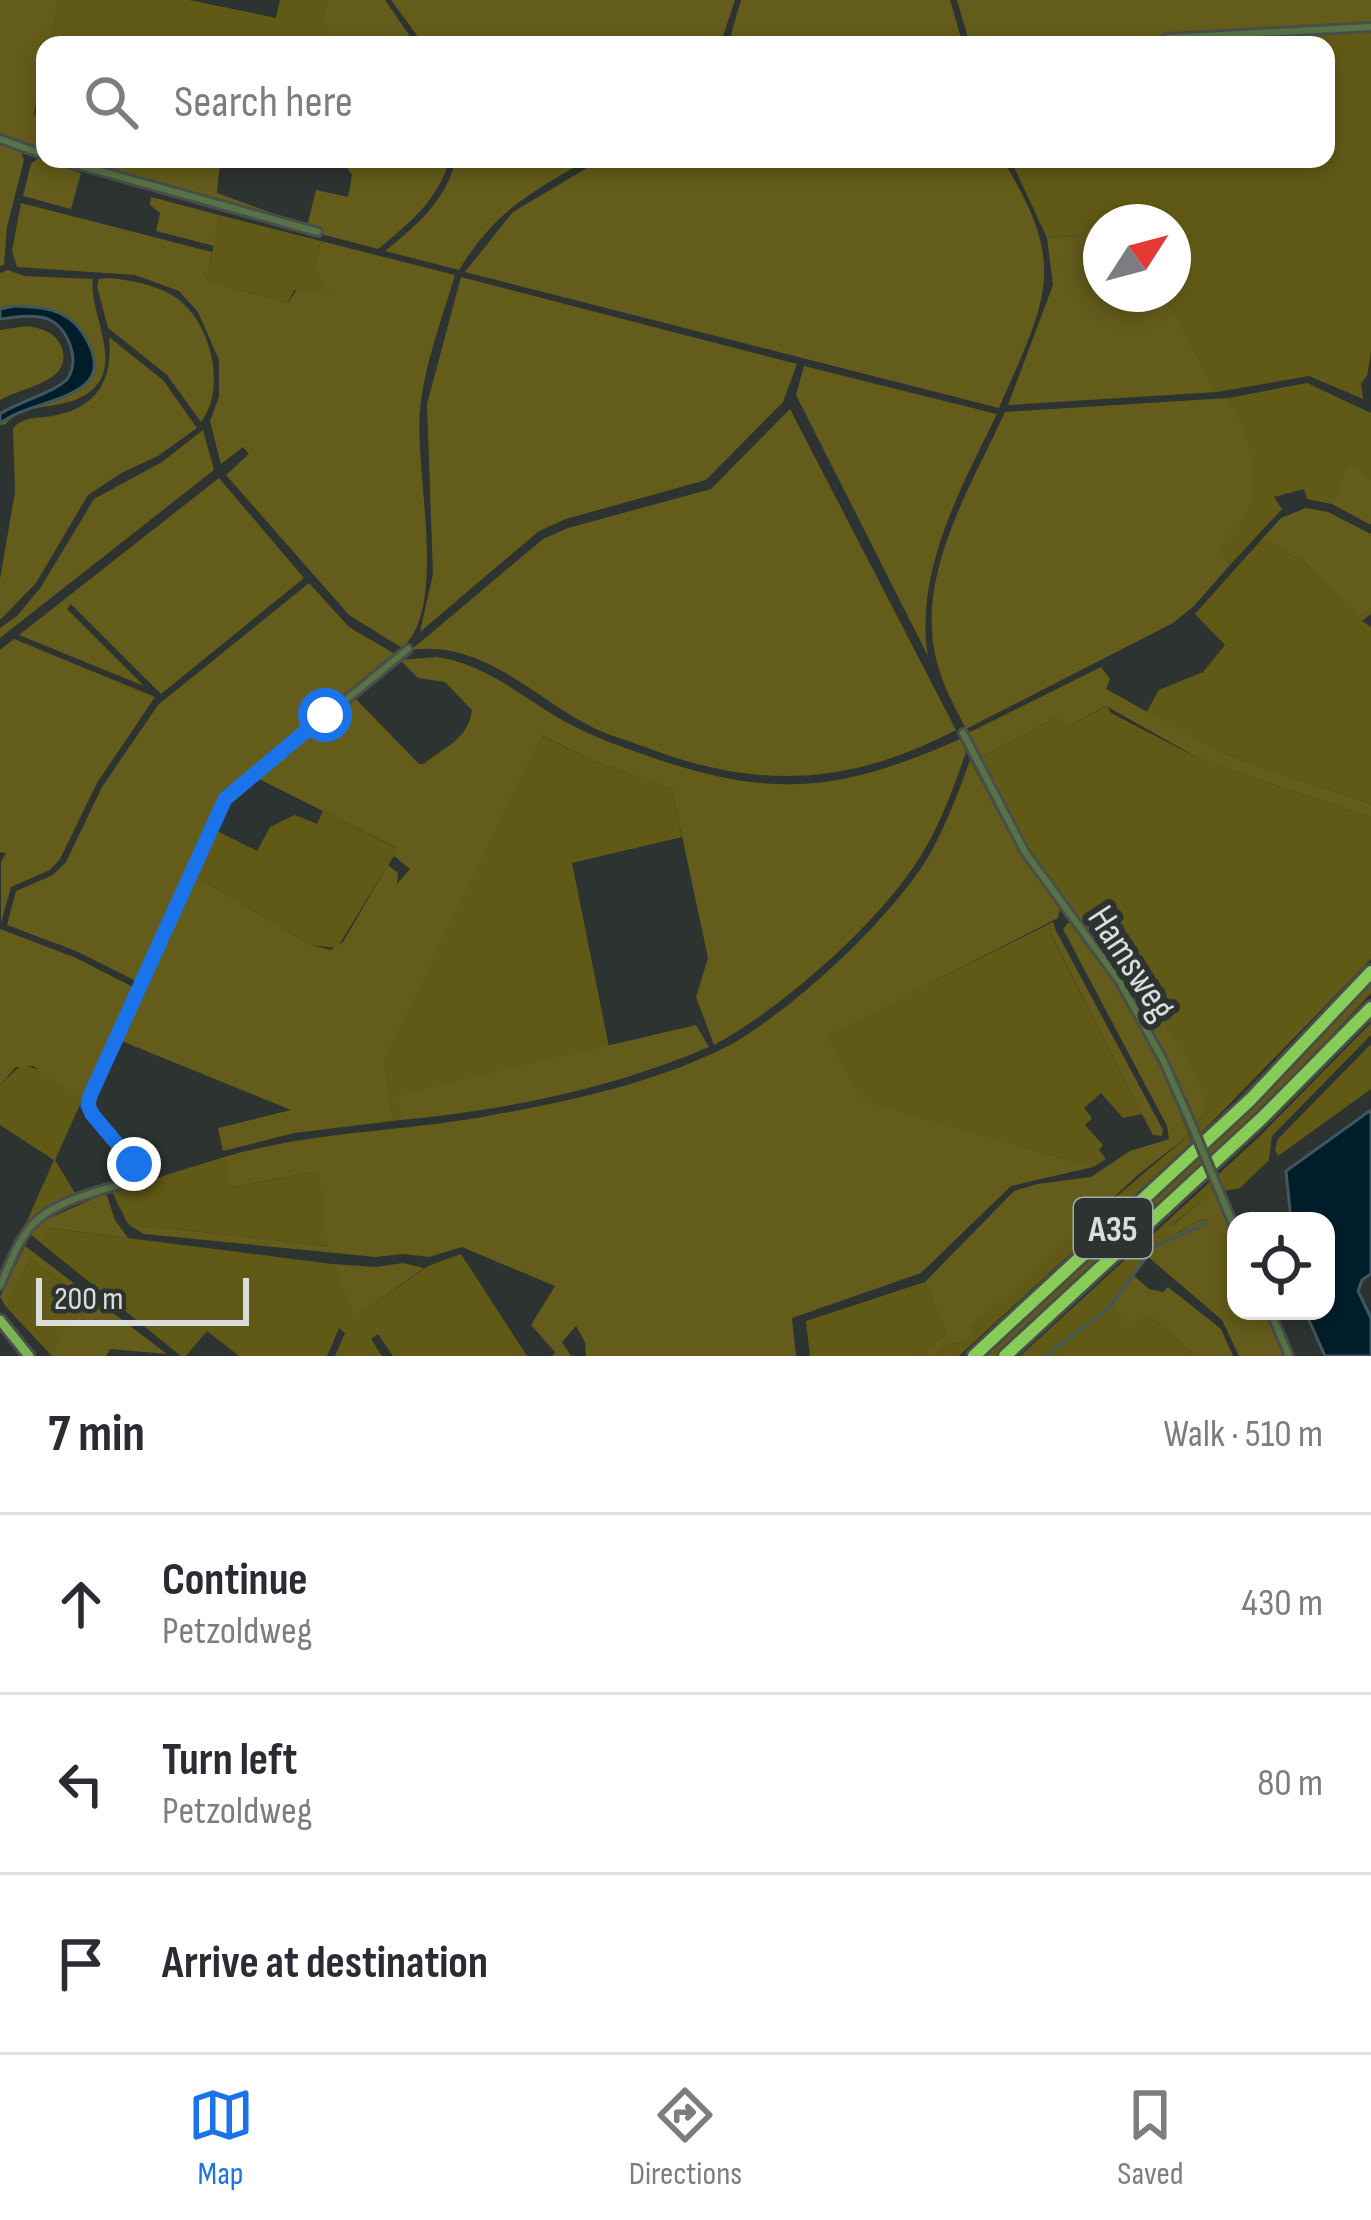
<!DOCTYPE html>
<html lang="en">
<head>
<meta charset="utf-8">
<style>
  :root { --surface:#fff; --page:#f2f2f3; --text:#2b2b33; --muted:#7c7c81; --line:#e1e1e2; --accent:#1a73e8 }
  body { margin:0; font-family:"Sofia Sans Condensed",sans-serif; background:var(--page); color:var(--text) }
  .controls { position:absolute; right:36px; bottom:36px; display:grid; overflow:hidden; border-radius:24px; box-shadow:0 6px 18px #0003 }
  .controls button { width:108px; height:108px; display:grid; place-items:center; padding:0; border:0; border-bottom:3px solid var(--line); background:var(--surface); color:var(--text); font:60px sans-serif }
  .compass { position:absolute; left:1083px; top:204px; width:108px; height:108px; border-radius:50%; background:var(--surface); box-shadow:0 6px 18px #0003; rotate:54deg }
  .scale { position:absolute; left:36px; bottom:30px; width:213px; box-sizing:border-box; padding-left:12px; border:6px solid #d9dddb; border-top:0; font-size:33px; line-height:42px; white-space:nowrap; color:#d9dddb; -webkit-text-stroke:9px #2d3330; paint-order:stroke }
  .stop { position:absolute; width:36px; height:36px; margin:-27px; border:9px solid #1a73e8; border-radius:50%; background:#fff }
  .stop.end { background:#1a73e8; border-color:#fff; box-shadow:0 3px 12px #0008 }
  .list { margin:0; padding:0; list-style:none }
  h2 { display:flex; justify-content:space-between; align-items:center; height:156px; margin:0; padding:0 48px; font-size:51px }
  h2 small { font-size:39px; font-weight:400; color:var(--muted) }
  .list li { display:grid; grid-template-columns:78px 1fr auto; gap:36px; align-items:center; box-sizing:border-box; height:180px; padding:0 48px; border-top:3px solid var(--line) }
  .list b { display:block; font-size:45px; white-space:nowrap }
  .list p { margin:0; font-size:39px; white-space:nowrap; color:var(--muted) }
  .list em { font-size:39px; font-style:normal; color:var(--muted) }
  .icon { flex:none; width:66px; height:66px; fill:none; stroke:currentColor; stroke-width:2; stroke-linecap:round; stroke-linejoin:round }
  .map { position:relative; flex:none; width:1371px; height:1356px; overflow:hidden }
  .search { position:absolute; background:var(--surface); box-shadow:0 6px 18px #0003; left:36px; right:36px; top:36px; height:132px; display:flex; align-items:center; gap:30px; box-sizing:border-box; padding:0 42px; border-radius:24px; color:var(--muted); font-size:45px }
  .sheet { height:696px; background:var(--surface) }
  nav { display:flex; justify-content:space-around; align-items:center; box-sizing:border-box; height:168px; border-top:3px solid var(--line); background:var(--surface); font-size:33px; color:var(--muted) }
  nav a { display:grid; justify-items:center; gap:6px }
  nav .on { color:var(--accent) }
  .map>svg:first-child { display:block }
</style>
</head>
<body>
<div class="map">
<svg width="1371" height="1356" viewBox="0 0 1371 1356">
  <rect width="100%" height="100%" fill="#2d3330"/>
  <path fill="#615a16" d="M59,0h130l87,18 4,-18h48l-6,20 5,8 -5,17h-273z
    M1371,32v319l-4,25 -6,7 2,16 -54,-23 -92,16 -53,-98h9v-72h-72v13l-54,3 -33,-71 39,-8h273v-114h-100v-4z
    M219,215l102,26 -8,29 19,27 -38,-7 -6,13 -81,-22z
    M1307,383l64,30v67l-13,-13 -11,-2 -15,39 -25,-5 -3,-10 -30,8 8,12 -52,56 -14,-16c9,-9 21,-18 26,-29 19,-37 6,-88 -14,-122z
    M1262,539l42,23 53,56 14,-10v6l-9,7 9,6v177l-151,-52 -74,-39 13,-23 44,-18 22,-27 -30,-31z
    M1107,706l4,7 89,46 171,59v141l-172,176 -4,-10 12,-14 -154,-230 -26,-33 -47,-90 75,-40 14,8z
    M540,735l53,26 79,28 10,48 -110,26 37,184 -211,48 3,25 -8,1 -8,-61z
    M323,811l75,38 -61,99 -26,-3 -115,-69 21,-45 40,20 13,-24 25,-12 22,9z
    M1053,922l3,9 -5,4 91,179 -19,4 -22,-25 -17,15 8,10 -7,7 18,20 -4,5 7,9 -13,8 -233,-67 -34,-65z
    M1371,983v10c-118,129 -247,245 -374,363h-11l229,-214z
    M1371,1023v12l-99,101 -3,24 -29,28 -16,3 4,11 -7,7 -10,-21 -5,9 -34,28 5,8 25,-14 10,1 -6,6 -48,18 -45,59 36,13 48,40h-177l239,-219z
    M1371,1044v45l-93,67 -3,-6 3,-11z
    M22,1064l20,7 40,29 -27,60 23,38 -51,23 27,-61 -54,-35v-40z
    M1189,1135l3,7 -233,214h-25l13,-12 14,-1 10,-16 80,-75z
    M224,1157l7,31 87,-17 11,75 -201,-22 -16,-32z
    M48,1228l284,36 25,52 71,-50 33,-12 66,102h-134l-15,-22 -7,5 11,17h-47l10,-23 -6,-5 -12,28h-88l-32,-25 -21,25h-5l-140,-113z
    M31,1258l60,48 -7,4 -32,46 -45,-48z
    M925,1282l21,52 -24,22h-112l-4,-35z"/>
  <path fill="#645c1b" d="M0,0h59l-10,45h-4l-11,70 11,4v32l-45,-17z
    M328,0h57l31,45h-94l5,-17 -5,-8z
    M391,0h344l-15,45h-296z
    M741,0h209l13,45h-235z
    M957,0h414v26l-327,19h-74z
    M0,144l21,8 3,8 -17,67 -3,38 -4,1z
    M38,158l43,15 -10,36 -48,-13 8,-32z
    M66,159l154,3 -3,31 52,19v8l-148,-40z
    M341,159h109c-12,41 -40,64 -72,90l-72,-19 10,-40 32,7 4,-22z
    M456,159h133c-58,33 -94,52 -130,111l-74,-19c32,-26 61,-50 71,-92z
    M602,159h400c68,109 44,140 -3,249l-534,-136 48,-60z
    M151,197l68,18 -5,31 -58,-15 4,-18 -10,-8z
    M21,203l191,49 -5,29 81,22 9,-14 34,7 -18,-26 8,-29 134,34c-13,44 -31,91 -35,136 -6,58 29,197 -18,237l-53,-33 -123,-140 23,-21 -6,-7 -22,17 -1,-3 -10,-40 9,-24v-37l-21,-48 -19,-21 -44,-16 -118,-8 -5,-16z
    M1101,235v59h63l53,98 -209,13 45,-120 -6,-47z
    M8,270l16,6 69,3c-5,32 31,83 -1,111 -25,23 -68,9 -87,35l-5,-1c27,-23 89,-18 91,-58 1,-17 -6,-31 -17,-43 -14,-15 -55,-17 -74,-14v-36z
    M461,277l336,87 -14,38 -77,78 -140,39 -27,12 -119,101 13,-58 -6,-170z
    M108,278c22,2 45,6 64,17 38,22 56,92 29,127l-34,-47 -59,-47 -11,-42 2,-7z
    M27,326c14,2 28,6 34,20 15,36 -40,41 -61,54v-70z
    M109,337l54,43 34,48 -39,28 -35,16 -35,23 -52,88 -36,37v-41l15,-87 -2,-64c13,-13 27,-9 44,-13 43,-9 56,-39 52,-78z
    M804,366l193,48c-36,74 -83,158 -69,242l-132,-261z
    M1228,398c21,36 36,82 15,122 -6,11 -18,20 -26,29l13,16 -36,41 -21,17 -207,106c-10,-20 -21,-39 -27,-60 -28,-88 31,-180 66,-257z
    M790,409l166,321c-107,56 -199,60 -311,17 -22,-8 -47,-15 -68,-28 -52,-31 -100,-78 -166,-69l132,-111 25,-11 143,-39z
    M203,430l11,40 -214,168v-10l17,-12 24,-29 53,-88 68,-37z
    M1347,465l11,2 13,13v45l-39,-21z
    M219,478l85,100 -143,116 -90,-90 -4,5 77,77 -125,-51z
    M1306,508l22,4 43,22v74l-14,10 -53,-56 -42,-23 19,-21z
    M309,583l40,44 46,27 -172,146 -85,182 -62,-31 -69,-26 9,-34 37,-16 13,-13 36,-75 56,-82z
    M14,639l141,58 -58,86 -37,76 -10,11 -39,17 -10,36v-61l5,-9 -6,-1v-202z
    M437,657c52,8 85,41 129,65 27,15 56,25 85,35 124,43 191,34 309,-18l6,13c-11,32 -23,65 -40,95 -38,69 -143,161 -212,198l-18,-48 12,-39 -36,-169 -79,-28 -52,-26 -156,325 8,61 -99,12 -71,18 -5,-23 73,-18 -172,-70 77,-164 115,69 20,5 12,-8 45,-77 10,8 -1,11 13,-15 -16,-13 3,-8 -140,-70 98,-80 64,66h5c21,-18 44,-24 48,-54l-27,-28 -27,-4 -18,-18z
    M1101,667l9,12 -4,10 114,63 151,52v14l-171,-59 -94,-53 -37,20 -14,-8 -75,40 -12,-25z
    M970,760l48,90 42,58 -2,10 -231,118 34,64 232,67 -82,19 -90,87 -129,45 4,38h-210l-1,-14 -9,-16 -14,16 9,14h-18l2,-4 -24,-27 24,-39 -93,-39 -33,10 -26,-3 -27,3 -232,-23 -16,-10 200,22 -10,-75 -88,17 -6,-31c89,-26 179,-25 269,-42 77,-14 156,-31 227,-65 66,-32 175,-134 211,-198 16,-29 28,-61 39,-92z
    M1044,873c41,35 158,187 163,238l-12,14 -56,-115z
    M1070,921c54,59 89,140 119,214l-50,39 -168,153 1,7 -11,9 -14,1 -13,12h-12l24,-22 -21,-52 89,-91 23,-7 54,-7 39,-26 39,-12 -2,-13 -104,-197z
    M0,929l74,28 61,31 -53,112 -49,-34 -17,1 -16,18z
    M1056,931l107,199 -1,6 -9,-1 -11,-21 -91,-180z
    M696,1025l13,22c-98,42 -203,63 -308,73l-4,-25z
    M1211,1187l25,56v68h30l20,45h-47l-17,-36 -76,-65 12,-11 48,-18 5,-6 -9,-1 -26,14 -9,-3 39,-33z
    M106,1193l9,27 13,18 -79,-10 -8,15 -12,-10 5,-8z
    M25,1246l142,108 -57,-5 -4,7h-54l13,-28 26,-22 -60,-48 -24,50 -7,-11z
    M403,1263l21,5 -68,49 -24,-53 44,3z
    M1132,1274l17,15 14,3 5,-5 53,42 12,27h-36l-48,-40 -24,8 -12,-21z"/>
  <path fill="#001e2a" stroke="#41575f" stroke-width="3" d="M15,306c27,1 50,2 67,26 47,70 -51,64 -82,92v-10c16,-11 60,-24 68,-36 12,-19 0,-50 -20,-59 -14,-5 -33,-2 -48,0v-10z
    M1371,1110v164l-9,6 -4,11 13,27v38h-46l-20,-45h21v-90h-35l-5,-50z"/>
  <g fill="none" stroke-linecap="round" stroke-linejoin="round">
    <path stroke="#41575f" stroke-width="3" d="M1045,1356l64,-48 45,-61 52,-24"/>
    <defs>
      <path id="street" d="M1167,38l204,-11
        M0,139l45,16
        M57,159l261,73
        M963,733l62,119 95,130 43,78 28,63
        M1218,1188l18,43
        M0,1286c9,-20 17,-44 32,-61 24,-26 75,-36 108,-46 -12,-30 -43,-48 -52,-78l137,-302 183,-150
        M1270,1311l19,45"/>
      <path id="primary" d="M0,1320l29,36"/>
      <path id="highway" d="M974,1356l276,-256 121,-128
        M1005,1356l257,-238 109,-110"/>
    </defs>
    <use href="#street" stroke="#494e4b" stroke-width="12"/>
    <use href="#primary" stroke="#494e4b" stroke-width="15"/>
    <use href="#highway" stroke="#494e4b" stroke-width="18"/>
    <use href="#street" stroke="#577346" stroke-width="6"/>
    <use href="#primary" stroke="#7ab353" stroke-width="9"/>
    <use href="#highway" stroke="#87cc57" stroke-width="12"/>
    <defs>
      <path id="street-bridge" d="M1191,1123l27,65"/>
    </defs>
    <use href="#street-bridge" stroke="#494e4b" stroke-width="12" stroke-linecap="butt"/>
    <use href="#street-bridge" stroke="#577346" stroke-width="6"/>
  </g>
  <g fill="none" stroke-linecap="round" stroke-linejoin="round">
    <path stroke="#1a73e8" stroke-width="15" d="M134,1164l-42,-50 -4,-9 2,-9 135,-297 100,-84"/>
  </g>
  <g text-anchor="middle" stroke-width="12" stroke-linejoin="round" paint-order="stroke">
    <rect fill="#2d3330" stroke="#a5aaa8" stroke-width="3" x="1074" y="1198" width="78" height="60" rx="9"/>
    <g font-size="36" font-weight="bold" fill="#d9dddb">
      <text x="1113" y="1241">A35</text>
    </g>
    <g font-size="39" fill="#d9dddb" stroke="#2d3330">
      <text transform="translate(1133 962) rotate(57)" y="14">Hamsweg</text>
    </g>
  </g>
</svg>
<div class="controls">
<button><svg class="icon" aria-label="locate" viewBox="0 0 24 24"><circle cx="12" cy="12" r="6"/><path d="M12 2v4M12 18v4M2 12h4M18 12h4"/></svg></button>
</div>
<svg class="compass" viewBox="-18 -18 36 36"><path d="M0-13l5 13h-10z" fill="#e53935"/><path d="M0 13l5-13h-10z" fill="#7c7c81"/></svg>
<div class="scale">200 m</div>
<div class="stop" style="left:325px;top:715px"></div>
<div class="stop end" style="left:134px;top:1164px"></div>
<div class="search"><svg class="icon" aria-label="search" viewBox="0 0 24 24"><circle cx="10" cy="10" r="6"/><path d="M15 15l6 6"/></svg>Search here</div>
</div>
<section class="sheet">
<h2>7 min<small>Walk · 510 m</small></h2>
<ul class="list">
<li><svg class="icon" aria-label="ahead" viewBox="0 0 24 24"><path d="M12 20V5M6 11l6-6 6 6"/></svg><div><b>Continue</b><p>Petzoldweg</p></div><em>430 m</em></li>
<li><svg class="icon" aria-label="left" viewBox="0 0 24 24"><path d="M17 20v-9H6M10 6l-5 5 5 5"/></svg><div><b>Turn left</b><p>Petzoldweg</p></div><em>80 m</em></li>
<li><svg class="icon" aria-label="arrive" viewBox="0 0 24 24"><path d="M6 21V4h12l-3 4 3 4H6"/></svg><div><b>Arrive at destination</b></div></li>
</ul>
</section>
<nav>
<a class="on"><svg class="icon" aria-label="map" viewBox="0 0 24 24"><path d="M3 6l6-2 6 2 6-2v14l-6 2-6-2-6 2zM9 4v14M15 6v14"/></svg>Map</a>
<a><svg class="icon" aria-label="directions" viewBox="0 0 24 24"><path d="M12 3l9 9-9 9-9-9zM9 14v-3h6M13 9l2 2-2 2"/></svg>Directions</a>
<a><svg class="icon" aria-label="saved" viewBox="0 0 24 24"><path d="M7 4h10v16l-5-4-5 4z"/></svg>Saved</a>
</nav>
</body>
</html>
